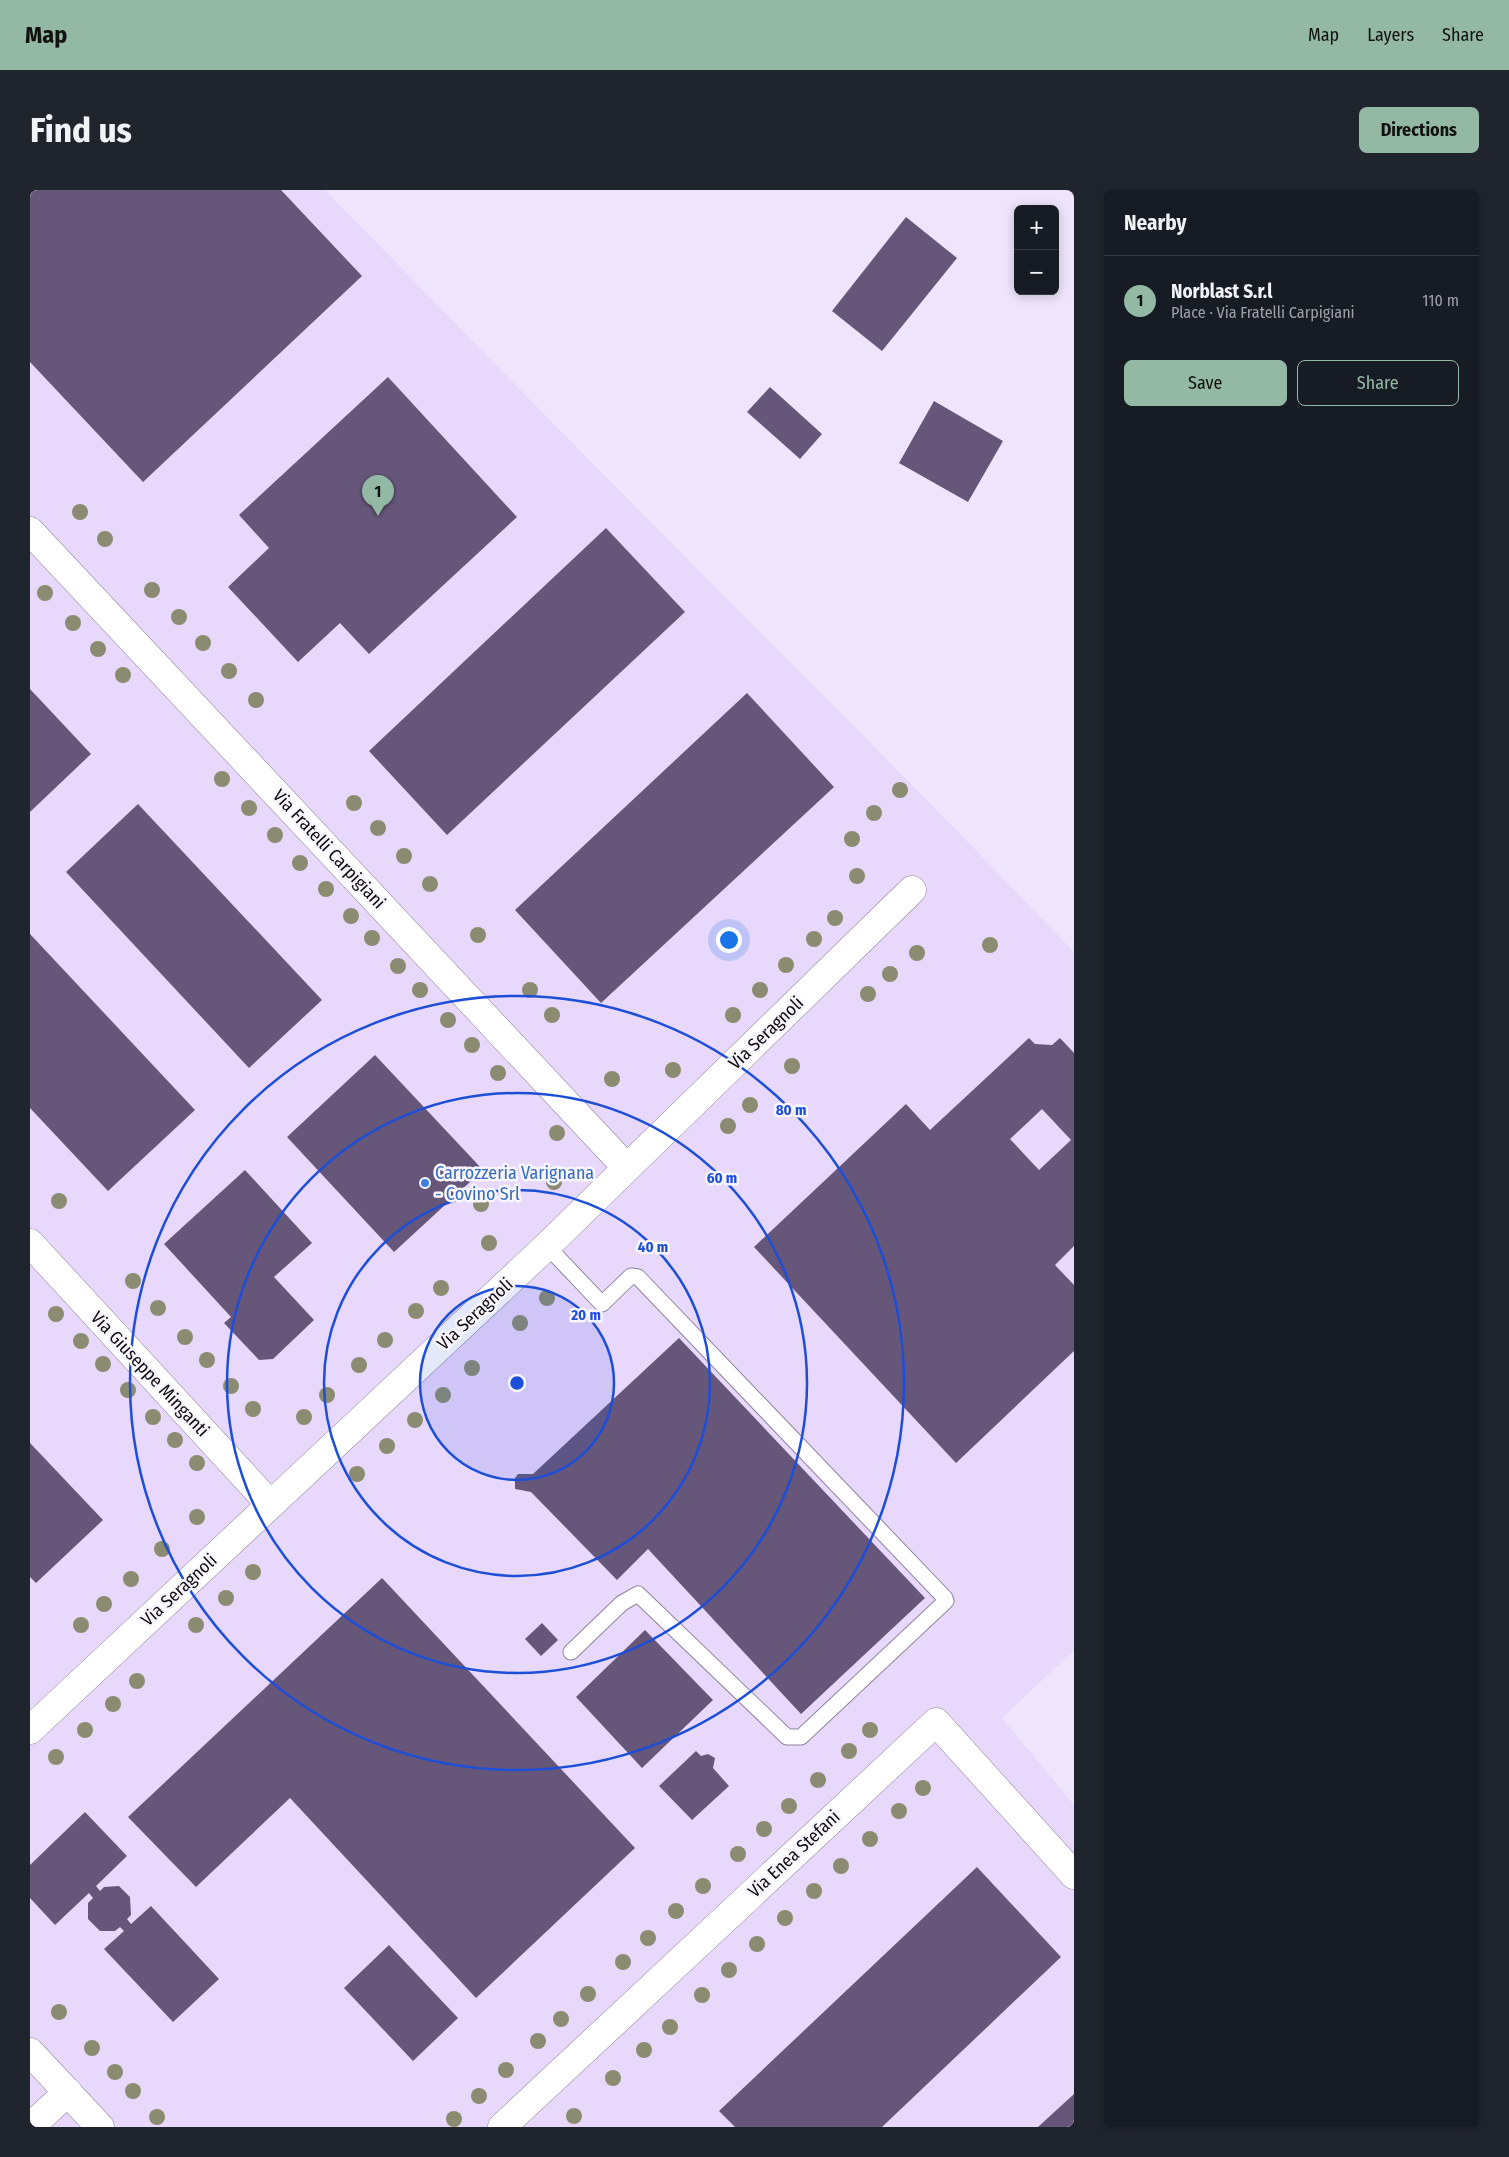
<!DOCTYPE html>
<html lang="en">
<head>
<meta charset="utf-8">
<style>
  :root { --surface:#171b24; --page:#20242c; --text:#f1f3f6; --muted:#9ea1a6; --line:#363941; --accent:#93b8a4 }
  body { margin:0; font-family:"Fira Sans Condensed",sans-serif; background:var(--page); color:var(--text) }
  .controls { position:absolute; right:15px; top:15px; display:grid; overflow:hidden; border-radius:8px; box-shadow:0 2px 12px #0003 }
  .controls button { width:45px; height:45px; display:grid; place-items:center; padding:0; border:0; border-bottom:1px solid var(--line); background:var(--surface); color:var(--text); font:25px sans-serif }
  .you { position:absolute; left:698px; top:749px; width:18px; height:18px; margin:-12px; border:4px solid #fff; border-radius:50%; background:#1a73e8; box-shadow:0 0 0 8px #1a73e833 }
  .badge { display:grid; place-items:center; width:32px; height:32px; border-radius:50%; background:var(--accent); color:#111; font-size:16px; font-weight:700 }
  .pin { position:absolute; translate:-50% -41px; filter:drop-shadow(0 1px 2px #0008) }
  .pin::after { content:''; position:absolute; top:26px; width:18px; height:15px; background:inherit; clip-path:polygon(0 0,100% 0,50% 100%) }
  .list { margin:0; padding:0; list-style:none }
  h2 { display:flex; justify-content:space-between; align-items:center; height:65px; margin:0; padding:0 20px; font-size:21px }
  h2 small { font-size:16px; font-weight:400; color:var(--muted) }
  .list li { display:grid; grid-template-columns:32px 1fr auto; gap:15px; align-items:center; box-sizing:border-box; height:90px; padding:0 20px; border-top:1px solid var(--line) }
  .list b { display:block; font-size:19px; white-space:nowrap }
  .list p { margin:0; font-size:16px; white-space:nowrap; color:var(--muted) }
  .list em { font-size:16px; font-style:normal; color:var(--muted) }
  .actions { display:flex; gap:10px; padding:15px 20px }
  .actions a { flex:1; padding:11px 0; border:1px solid var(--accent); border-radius:8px; text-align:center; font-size:18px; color:var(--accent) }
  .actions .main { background:var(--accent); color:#111 }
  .map { position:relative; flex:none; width:1044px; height:1937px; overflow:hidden; border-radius:8px }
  header { display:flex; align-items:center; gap:30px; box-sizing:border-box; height:70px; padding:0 25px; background:var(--accent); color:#111 }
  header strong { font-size:24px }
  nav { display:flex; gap:28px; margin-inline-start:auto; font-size:18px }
  .intro { display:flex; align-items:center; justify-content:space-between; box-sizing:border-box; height:120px; padding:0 30px }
  h1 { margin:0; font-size:35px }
  .button { padding:12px 22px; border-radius:8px; background:var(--accent); color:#111; font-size:18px; font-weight:700 }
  main { display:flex; gap:30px; padding:0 30px }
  aside { flex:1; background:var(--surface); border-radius:8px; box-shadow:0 2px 12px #0003 }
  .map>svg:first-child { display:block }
</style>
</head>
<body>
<header>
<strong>Map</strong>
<nav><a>Map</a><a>Layers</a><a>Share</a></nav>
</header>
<div class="intro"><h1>Find us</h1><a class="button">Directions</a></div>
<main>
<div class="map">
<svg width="1044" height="1937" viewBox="0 0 1044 1937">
  <rect width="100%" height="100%" fill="#eee4fb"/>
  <path fill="#e7d8fc" d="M0,0h295l259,265 347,349 143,148v698l-72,68 72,87v322h-1044z"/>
  <path fill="#66577a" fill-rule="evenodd" d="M0,0h251l81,86 -219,206 -113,-120z
    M876,27l51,41 -75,93 -50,-40z
    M358,187l129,140 -148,137 -29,-31 -42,39 -70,-75 41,-39 -30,-33z
    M740,197l52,47 -22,25 -53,-47z
    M904,211l69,40 -35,61 -69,-39z
    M576,338l79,84 -238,223 -78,-84z
    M0,499l61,65 -61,58z
    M717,503l87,94 -233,216 -86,-93z
    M108,614l184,196 -73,68 -183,-196z
    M0,744l165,176 -87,81 -78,-83z
    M999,848l6,6 17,1 8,-7 14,15v193l-19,19 19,20v66l-118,112 -202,-216 152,-143 24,26zM1012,919l29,31 -32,30 -29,-31z
    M345,865l108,115 -89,82 -107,-115z
    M215,980l67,73 -38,34 40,43 -41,39 -14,1 -35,-37 7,-6 -67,-73z
    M649,1148l246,260 -124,116 -153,-165 -31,31 -86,-88 -16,-3v-11l3,-4h15z
    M0,1253l73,77 -67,63 -6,-6z
    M352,1388l253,270 -159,150 -186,-200 -94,89 -68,-70z
    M512,1433l16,17 -17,16 -16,-17z
    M615,1440l68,70 -71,68 -66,-71z
    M666,1561l5,5 7,-2 7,4 -2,10 16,18 -37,34 -33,-34z
    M55,1622l42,44 -31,30 4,5 4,-4 15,-1 11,11 1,18 -4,4 4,5 20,-18 68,73 -46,43 -69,-73 20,-18 -4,-4 -5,4h-15l-12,-12v-16l5,-5 -4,-5 -34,32 -25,-27v-33z
    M947,1677l84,90 -179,170h-147l-16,-16z
    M359,1755l69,73 -45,43 -69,-73z
    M1044,1904v33h-36z"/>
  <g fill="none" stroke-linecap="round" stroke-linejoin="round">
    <defs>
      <path id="lane" d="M517,1056l55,58 29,-28 7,1 307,321 1,3 -145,136h-14l-149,-143 -16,9 -51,49"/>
      <path id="street" d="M0,341l597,637
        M0,1053l240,261
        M0,1540l517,-484 365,-356
        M0,1862l70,75
        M0,1937l38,-35
        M472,1937l434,-405 138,153"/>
    </defs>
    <use href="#lane" stroke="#8f849e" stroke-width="17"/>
    <use href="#street" stroke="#8f849e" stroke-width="29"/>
    <use href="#lane" stroke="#fff" stroke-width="15"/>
    <use href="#street" stroke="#fff" stroke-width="28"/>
  </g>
  <g fill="#8a8b71">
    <circle cx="50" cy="322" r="8"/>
    <circle cx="75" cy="349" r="8"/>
    <circle cx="122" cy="400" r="8"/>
    <circle cx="15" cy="403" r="8"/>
    <circle cx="149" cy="427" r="8"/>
    <circle cx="43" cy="433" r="8"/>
    <circle cx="173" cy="453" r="8"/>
    <circle cx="68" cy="459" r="8"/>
    <circle cx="199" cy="481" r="8"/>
    <circle cx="93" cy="485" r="8"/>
    <circle cx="226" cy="510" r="8"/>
    <circle cx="192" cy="589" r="8"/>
    <circle cx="870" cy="600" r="8"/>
    <circle cx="324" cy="613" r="8"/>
    <circle cx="219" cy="618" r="8"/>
    <circle cx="844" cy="623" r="8"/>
    <circle cx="348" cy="638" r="8"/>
    <circle cx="245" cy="645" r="8"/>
    <circle cx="822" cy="649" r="8"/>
    <circle cx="374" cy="666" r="8"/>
    <circle cx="270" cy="673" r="8"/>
    <circle cx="827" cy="686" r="8"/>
    <circle cx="400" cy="694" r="8"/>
    <circle cx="296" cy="699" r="8"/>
    <circle cx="321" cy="726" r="8"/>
    <circle cx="805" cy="728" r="8"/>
    <circle cx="448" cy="745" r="8"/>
    <circle cx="342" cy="748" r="8"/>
    <circle cx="784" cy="749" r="8"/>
    <circle cx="960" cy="755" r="8"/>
    <circle cx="887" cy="763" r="8"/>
    <circle cx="756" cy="775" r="8"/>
    <circle cx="368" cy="776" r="8"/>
    <circle cx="860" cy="784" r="8"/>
    <circle cx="390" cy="800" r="8"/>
    <circle cx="500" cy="800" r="8"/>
    <circle cx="730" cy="800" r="8"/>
    <circle cx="838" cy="804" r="8"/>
    <circle cx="522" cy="825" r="8"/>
    <circle cx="703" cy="825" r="8"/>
    <circle cx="418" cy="830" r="8"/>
    <circle cx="442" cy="855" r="8"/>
    <circle cx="762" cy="876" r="8"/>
    <circle cx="643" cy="880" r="8"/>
    <circle cx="468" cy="883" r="8"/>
    <circle cx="582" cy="889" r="8"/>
    <circle cx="720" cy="915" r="8"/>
    <circle cx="698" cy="936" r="8"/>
    <circle cx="527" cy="943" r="8"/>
    <circle cx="524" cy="992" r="8"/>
    <circle cx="29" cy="1011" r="8"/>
    <circle cx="451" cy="1014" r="8"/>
    <circle cx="459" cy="1053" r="8"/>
    <circle cx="103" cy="1091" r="8"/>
    <circle cx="411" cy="1098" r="8"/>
    <circle cx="517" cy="1108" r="8"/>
    <circle cx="128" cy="1118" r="8"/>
    <circle cx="386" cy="1121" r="8"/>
    <circle cx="26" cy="1124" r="8"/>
    <circle cx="490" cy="1133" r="8"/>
    <circle cx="155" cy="1147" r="8"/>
    <circle cx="355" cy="1150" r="8"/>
    <circle cx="51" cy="1151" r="8"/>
    <circle cx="177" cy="1170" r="8"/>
    <circle cx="73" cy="1174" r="8"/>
    <circle cx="329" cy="1175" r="8"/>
    <circle cx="442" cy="1178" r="8"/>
    <circle cx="201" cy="1196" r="8"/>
    <circle cx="98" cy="1200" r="8"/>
    <circle cx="297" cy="1205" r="8"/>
    <circle cx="413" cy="1205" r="8"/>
    <circle cx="223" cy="1219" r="8"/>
    <circle cx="123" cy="1227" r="8"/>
    <circle cx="274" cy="1227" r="8"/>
    <circle cx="385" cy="1230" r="8"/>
    <circle cx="145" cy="1250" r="8"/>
    <circle cx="357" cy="1256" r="8"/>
    <circle cx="167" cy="1273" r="8"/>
    <circle cx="327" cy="1284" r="8"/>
    <circle cx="167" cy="1327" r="8"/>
    <circle cx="132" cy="1359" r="8"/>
    <circle cx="223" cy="1382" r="8"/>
    <circle cx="101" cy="1389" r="8"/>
    <circle cx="196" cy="1408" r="8"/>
    <circle cx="74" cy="1414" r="8"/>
    <circle cx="51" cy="1435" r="8"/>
    <circle cx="166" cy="1435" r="8"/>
    <circle cx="107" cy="1491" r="8"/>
    <circle cx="83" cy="1514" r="8"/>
    <circle cx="55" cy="1540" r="8"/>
    <circle cx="840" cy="1540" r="8"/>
    <circle cx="819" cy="1561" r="8"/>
    <circle cx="26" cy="1567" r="8"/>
    <circle cx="788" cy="1590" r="8"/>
    <circle cx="893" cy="1598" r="8"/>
    <circle cx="759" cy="1616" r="8"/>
    <circle cx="869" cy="1621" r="8"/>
    <circle cx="734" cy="1639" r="8"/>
    <circle cx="840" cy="1649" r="8"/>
    <circle cx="708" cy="1664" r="8"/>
    <circle cx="811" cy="1676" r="8"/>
    <circle cx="673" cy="1696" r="8"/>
    <circle cx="784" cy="1701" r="8"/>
    <circle cx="646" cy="1721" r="8"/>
    <circle cx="755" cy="1728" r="8"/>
    <circle cx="618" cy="1748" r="8"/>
    <circle cx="727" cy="1754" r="8"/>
    <circle cx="593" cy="1772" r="8"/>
    <circle cx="699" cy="1780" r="8"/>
    <circle cx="558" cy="1804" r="8"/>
    <circle cx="672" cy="1805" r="8"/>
    <circle cx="29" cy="1822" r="8"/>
    <circle cx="531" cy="1829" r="8"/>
    <circle cx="640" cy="1837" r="8"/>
    <circle cx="508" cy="1851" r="8"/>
    <circle cx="62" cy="1858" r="8"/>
    <circle cx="614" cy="1860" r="8"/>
    <circle cx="476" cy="1880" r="8"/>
    <circle cx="85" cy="1882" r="8"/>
    <circle cx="583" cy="1888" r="8"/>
    <circle cx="103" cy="1901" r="8"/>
    <circle cx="449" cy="1906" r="8"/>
    <circle cx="544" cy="1926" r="8"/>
    <circle cx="127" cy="1927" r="8"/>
    <circle cx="424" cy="1929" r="8"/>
  </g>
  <circle cx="487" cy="1193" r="97" fill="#1d4ed8" fill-opacity=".12"/>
  <g fill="none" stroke="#1d4ed8" stroke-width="2.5">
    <circle cx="487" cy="1193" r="97"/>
    <circle cx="487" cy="1193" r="193"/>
    <circle cx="487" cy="1193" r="290"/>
    <circle cx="487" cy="1193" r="387"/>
  </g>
  <circle fill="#3f7fe0" stroke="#f8f5fb" stroke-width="2" cx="395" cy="993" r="5"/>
  <g text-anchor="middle" stroke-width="5" stroke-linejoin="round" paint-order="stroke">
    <g font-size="18" fill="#100c16" stroke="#f8f5fb">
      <text transform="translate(299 659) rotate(47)" y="6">Via Fratelli Carpigiani</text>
      <text transform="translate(736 843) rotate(-44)" y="6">Via Seragnoli</text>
      <text transform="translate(445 1124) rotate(-43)" y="6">Via Seragnoli</text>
      <text transform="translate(120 1184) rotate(47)" y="6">Via Giuseppe Minganti</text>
      <text transform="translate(149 1400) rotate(-43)" y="6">Via Seragnoli</text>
      <text transform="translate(764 1664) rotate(-43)" y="6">Via Enea Stefani</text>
    </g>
    <g font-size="18" fill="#366cbe" stroke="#f8f5fb" text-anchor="start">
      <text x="405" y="989">Carrozzeria Varignana<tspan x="405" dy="21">- Covino Srl</tspan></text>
    </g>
  </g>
  <circle cx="487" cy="1193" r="8" fill="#1d4ed8" stroke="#f8f5fb" stroke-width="2.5"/>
  <g font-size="15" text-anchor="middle" font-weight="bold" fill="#1d4ed8" stroke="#f8f5fb" stroke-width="5" stroke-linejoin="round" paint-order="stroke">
    <text x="761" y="925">80 m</text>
    <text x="692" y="993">60 m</text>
    <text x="623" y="1062">40 m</text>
    <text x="556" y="1130">20 m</text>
  </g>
</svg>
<div class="controls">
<button>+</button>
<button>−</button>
</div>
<div class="you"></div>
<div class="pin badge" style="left:348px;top:326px">1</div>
</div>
<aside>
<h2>Nearby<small></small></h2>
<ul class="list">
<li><span class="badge">1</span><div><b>Norblast S.r.l</b><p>Place · Via Fratelli Carpigiani</p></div><em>110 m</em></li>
</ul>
<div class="actions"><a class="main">Save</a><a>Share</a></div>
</aside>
</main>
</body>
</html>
